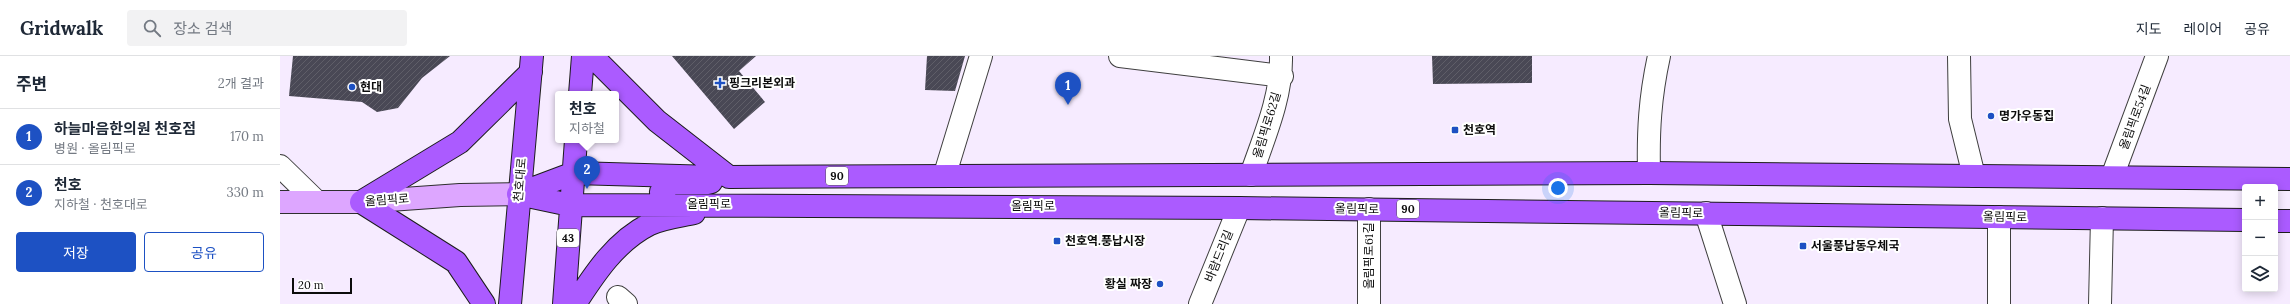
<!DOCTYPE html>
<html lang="ko">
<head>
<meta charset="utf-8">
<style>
  :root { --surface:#fff; --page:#f2f2f3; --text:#1f2937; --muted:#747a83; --line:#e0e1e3; --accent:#1d51c3 }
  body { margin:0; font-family:Lora,"Noto Sans KR",serif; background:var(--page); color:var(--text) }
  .controls { position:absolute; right:12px; bottom:12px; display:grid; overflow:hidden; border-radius:4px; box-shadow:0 2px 10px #0003 }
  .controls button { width:36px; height:36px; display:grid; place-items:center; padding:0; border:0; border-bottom:1px solid var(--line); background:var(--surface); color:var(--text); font:20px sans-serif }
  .scale { position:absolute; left:12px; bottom:10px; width:60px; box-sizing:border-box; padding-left:4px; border:2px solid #0c0c0c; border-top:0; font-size:11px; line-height:14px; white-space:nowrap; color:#0c0c0c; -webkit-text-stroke:3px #fff; paint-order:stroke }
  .you { position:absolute; left:1278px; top:132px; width:14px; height:14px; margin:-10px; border:3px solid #fff; border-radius:50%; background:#1a73e8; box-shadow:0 0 0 6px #1a73e833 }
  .badge { display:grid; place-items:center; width:26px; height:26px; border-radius:50%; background:var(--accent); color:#fff; font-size:13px; font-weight:700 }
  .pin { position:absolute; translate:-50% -33px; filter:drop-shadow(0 1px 2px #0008) }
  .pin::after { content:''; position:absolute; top:21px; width:14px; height:12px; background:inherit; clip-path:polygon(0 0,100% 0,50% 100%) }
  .popup { position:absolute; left:275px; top:35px; width:64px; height:52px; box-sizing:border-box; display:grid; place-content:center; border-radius:4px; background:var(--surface); filter:drop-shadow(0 1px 3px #0005); font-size:13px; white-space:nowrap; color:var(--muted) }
  .popup b { font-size:15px; color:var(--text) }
  .popup::after { content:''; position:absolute; left:50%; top:100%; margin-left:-8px; border:8px solid transparent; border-top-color:var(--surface) }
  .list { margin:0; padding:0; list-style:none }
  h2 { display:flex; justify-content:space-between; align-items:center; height:52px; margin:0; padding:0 16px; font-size:17px }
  h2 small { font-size:13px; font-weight:400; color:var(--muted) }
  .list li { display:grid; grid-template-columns:26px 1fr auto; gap:12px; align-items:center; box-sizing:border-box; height:56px; padding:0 16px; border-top:1px solid var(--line) }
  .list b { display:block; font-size:15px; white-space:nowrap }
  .list p { margin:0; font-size:13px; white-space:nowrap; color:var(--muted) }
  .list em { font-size:13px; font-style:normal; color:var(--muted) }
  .actions { display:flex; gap:8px; padding:12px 16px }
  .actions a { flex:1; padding:9px 0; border:1px solid var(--accent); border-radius:4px; text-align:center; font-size:14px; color:var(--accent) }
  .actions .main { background:var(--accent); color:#fff }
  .icon { flex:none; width:22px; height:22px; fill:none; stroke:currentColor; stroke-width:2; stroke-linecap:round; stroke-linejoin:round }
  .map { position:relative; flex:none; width:2010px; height:248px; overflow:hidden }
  header { display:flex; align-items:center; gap:24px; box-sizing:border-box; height:56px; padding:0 20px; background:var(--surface); border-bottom:1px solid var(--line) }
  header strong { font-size:19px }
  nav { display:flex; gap:22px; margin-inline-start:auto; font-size:14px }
  .search { width:280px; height:36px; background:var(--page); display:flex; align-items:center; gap:10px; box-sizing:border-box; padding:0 14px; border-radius:4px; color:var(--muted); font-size:15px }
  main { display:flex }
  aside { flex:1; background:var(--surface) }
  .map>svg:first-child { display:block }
</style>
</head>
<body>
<header>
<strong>Gridwalk</strong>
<div class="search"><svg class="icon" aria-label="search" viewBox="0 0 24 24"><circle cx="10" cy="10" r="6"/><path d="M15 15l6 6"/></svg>장소 검색</div>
<nav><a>지도</a><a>레이어</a><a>공유</a></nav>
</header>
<main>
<aside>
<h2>주변<small>2개 결과</small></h2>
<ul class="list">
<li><span class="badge">1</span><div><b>하늘마음한의원 천호점</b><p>병원 · 올림픽로</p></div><em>170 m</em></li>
<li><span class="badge">2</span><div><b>천호</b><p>지하철 · 천호대로</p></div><em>330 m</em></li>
</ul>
<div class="actions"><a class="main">저장</a><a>공유</a></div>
</aside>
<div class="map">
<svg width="2010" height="248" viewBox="0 0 2010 248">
  <defs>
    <pattern id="building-hatch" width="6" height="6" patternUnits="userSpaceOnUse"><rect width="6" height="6" fill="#494855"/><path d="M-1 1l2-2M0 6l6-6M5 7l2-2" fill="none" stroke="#5f5e68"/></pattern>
  </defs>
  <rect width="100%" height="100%" fill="#f6ebff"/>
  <path fill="url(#building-hatch)" d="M13,0h157l-28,22 -24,30 -21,4 -15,-10 -73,-6z
    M392,0h84l-17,15 26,31 -31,27z
    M647,0h38l-10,35 -30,-1z
    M1152,0h100v27l-99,1z"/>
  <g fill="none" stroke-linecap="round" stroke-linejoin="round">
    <defs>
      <path id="street" d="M840,0l162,20
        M1679,0l1,63 14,57
        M0,110l37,36
        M1369,117c-1,-42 1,-76 10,-117
        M665,118l36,-118
        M971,119c13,-38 31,-78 30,-119
        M1832,121l45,-121
        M1426,157l29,91
        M1719,161v87
        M338,241l8,7
        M920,248l39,-96
        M1089,248v-95
        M1820,248l2,-86"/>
      <path id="secondary" d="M0,146h81l99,-7 58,-1"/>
      <path id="primary" d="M312,0l65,65 72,56 920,-4 641,6
        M300,38l3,-38
        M238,138l52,11 669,3 1006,12
        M238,138l56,-21 140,4 -3,5 -4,1h-36l-4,2 -6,7 2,5 7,8
        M1995,165h15
        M204,248l-28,-42 -95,-60 99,-60 71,-70
        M230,248l22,-248
        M284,248l12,-164
        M295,248c20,-31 41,-63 75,-80 13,-6 30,-8 44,-11"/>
    </defs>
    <use href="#street" stroke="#3f3f3f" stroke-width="24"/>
    <use href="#secondary" stroke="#2e2e2e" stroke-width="24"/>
    <use href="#primary" stroke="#1d1d1d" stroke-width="24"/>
    <use href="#street" stroke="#fff" stroke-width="22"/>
    <use href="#secondary" stroke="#dda6ff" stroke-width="22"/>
    <use href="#primary" stroke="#ab5bff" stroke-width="22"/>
  </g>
  <g fill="#1d51c3" stroke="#fff" stroke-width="1.5">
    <path d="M438 21h4v4h4v4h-4v4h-4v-4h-4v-4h4z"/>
    <circle cx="72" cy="31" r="4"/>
    <circle cx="1711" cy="60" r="4"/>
    <rect x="1171" y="70" width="8" height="8" rx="2"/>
    <rect x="773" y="181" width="8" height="8" rx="2"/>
    <rect x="1519" y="186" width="8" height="8" rx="2"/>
    <circle cx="880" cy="228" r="4"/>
  </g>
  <g text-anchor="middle" stroke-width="4" stroke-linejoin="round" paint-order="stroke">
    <g fill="#fff" stroke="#555" stroke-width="1">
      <rect x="546" y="111" width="22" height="18" rx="3"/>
      <rect x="1117" y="144" width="22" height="18" rx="3"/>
      <rect x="277" y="173" width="22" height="18" rx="3"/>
    </g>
    <g font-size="11" font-weight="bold" fill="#0c0c0c">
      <text x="557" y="124">90</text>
      <text x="1128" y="157">90</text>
      <text x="288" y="186">43</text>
    </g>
    <g font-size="12" font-weight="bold" fill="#0c0c0c" stroke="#fff" text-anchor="start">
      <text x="449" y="31">핑크리본외과</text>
      <text x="80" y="35">현대</text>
      <text x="1719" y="64">명가우동집</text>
      <text x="1183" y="78">천호역</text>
      <text x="785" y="189">천호역.풍납시장</text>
      <text x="1531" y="194">서울풍납동우체국</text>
      <text x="872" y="232" text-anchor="end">황실 짜장</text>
    </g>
    <g font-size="12" fill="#0c0c0c" stroke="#fff">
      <text transform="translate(1855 61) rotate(-70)" y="4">올림픽로54길</text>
      <text transform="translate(987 69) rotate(-73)" y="4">올림픽로62길</text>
      <text transform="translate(240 124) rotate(-85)" y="4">천호대로</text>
      <text transform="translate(107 144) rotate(-4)" y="4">올림픽로</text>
      <text x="429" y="152">올림픽로</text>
      <text x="753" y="154">올림픽로</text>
      <text transform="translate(1077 153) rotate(1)" y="4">올림픽로</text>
      <text transform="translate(1401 157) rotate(1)" y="4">올림픽로</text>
      <text transform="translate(1725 161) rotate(1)" y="4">올림픽로</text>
      <text transform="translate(939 200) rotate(-68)" y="4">바람드리길</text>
      <text transform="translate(1089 200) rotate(-90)" y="4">올림픽로61길</text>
    </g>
  </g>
</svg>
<div class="controls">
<button>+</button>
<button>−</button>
<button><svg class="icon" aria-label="layers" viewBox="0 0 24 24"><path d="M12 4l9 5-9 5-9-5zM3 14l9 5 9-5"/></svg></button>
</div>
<div class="scale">20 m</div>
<div class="you"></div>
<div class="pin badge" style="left:788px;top:49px">1</div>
<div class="pin badge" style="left:307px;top:133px">2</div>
<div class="popup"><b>천호</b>지하철</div>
</div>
</main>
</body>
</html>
